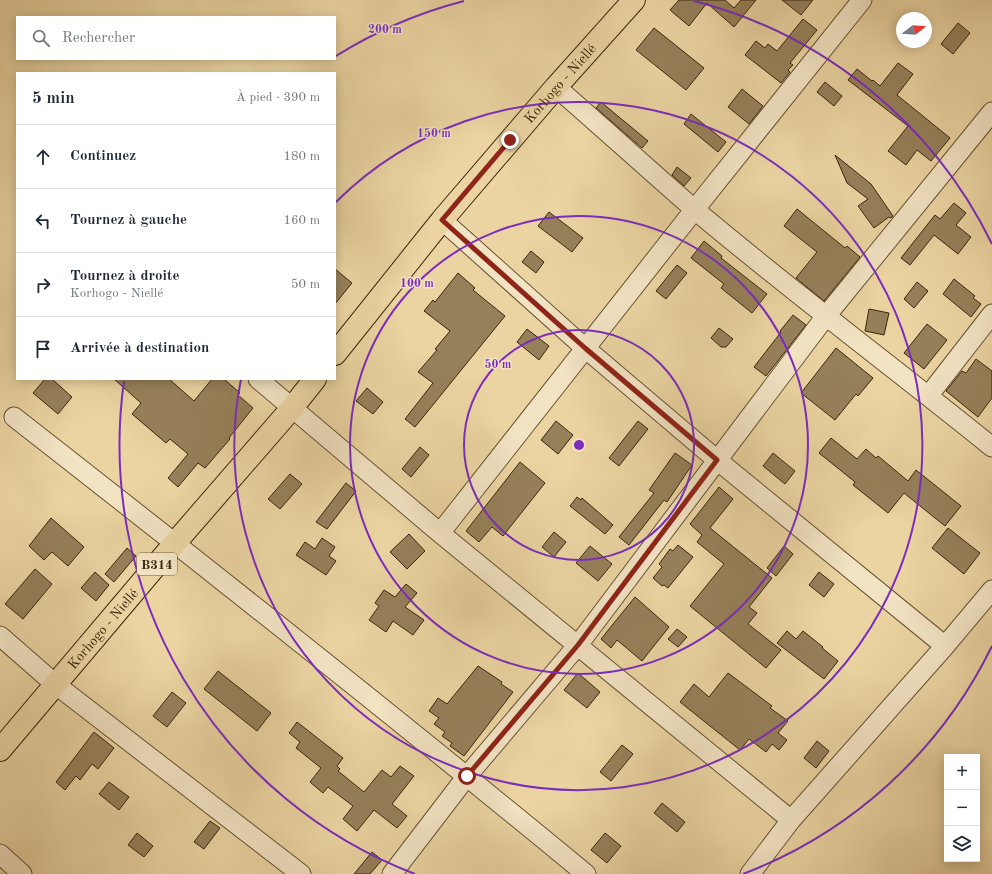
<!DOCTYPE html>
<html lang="fr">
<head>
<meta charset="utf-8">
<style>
  :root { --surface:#fff; --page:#f6f6f7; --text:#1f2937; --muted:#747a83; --line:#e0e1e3 }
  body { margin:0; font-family:"Old Standard TT",serif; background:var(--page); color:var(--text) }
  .controls { position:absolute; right:12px; bottom:12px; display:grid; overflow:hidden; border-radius:0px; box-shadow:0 2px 10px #0003 }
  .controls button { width:36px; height:36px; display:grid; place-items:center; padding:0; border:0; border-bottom:1px solid var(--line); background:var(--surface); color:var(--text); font:20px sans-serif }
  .compass { position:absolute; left:896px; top:12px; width:36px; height:36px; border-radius:50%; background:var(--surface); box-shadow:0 2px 10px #0003; rotate:73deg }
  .stop { position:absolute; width:12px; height:12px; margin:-9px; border:3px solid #8f2418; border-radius:50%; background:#fff }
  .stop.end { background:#8f2418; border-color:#fff; box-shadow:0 1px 4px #0008 }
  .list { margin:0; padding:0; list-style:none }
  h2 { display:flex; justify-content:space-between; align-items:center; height:52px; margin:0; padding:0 16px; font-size:17px }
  h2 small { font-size:13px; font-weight:400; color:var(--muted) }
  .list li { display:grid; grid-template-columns:26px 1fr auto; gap:12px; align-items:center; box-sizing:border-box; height:64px; padding:0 16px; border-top:1px solid var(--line) }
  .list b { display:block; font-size:15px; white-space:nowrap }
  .list p { margin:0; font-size:13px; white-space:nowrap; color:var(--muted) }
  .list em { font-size:13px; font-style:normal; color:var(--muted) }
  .icon { flex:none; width:22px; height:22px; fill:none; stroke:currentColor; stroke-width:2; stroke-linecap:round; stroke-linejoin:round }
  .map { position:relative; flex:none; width:992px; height:874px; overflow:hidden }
  .search { position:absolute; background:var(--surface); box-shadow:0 2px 10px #0003; left:16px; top:16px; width:320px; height:44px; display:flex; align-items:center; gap:10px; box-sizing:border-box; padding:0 14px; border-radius:0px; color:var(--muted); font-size:15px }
  .panel { position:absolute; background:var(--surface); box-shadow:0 2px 10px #0003; left:16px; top:72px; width:320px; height:308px; border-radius:0px }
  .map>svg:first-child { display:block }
</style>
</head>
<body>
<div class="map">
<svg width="992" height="874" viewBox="0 0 992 874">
  <rect width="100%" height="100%" fill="#ebd4a2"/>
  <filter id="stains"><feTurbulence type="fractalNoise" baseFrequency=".005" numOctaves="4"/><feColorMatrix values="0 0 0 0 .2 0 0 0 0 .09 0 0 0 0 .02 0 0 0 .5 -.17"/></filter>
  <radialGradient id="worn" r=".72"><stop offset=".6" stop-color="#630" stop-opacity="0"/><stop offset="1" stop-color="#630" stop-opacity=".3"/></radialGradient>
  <path fill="#96805a" stroke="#39260c" d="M679,0h46l9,8 7,-8h15l-22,27 -27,-24 -18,23 -19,-16z
    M782,0h31l-12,15z
    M803,19l14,11 -27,33 3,2 -5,5 2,2 -9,11 -36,-28 11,-14 9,7 3,-4 9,7z
    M958,23l12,10 -17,21 -12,-10z
    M654,28l50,40 -18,22 -50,-40z
    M898,63l15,11 -16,21 53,43 -19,23 -14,-11 -11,15 -18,-14 20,-25 -60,-46 9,-11 15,12 1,-1 7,6z
    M825,82l17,14 -8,10 -17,-14z
    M742,89l21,17 -14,18 -21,-17z
    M601,102l47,39 -6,7 -46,-40z
    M691,114l35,28 -8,10 -34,-28z
    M835,155l36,29 22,32 -2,2 -2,-1 -15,11 -16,-22 10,-7 -21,-16z
    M677,167l14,11 -7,8 -12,-11z
    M954,203l12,10 -10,12 15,12 -13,17 -24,-19 -24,30 -9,-7 34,-43 5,4z
    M797,209l48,39 2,-2 13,11 -36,44 -28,-23 21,-26 -33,-26z
    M549,212l34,26 -11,14 -34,-26z
    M704,241l18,15 -1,2 46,36 -15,19 -31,-25 3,-4 -33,-26z
    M531,251l13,11 -8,11 -14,-11z
    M677,265l10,8 -21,26 -10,-8z
    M335,269l17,14 -17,21z
    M458,273l17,15 -2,2 32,26 -90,111 -10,-8 28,-36 -15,-11 19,-22 -2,-1 15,-18 -26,-20 9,-11 2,2z
    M954,279l21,17 -2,2 8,6 -10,13 -28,-23z
    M917,282l11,9 -14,17 -10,-9z
    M869,309l20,4 -5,22 -19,-4z
    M793,315l13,10 -40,51 -12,-9 27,-35 -1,-1z
    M927,324l20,16 -23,29 -20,-16z
    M719,328l14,11 -7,8h-5l-10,-9z
    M527,329l22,17 -10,14 -22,-18z
    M836,348l37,30 -15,18 -2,-2 -21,26 -34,-27z
    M976,359l16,12v27l-14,19 -32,-26 16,-20 4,2z
    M45,379h7l20,18 -14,17 -25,-21z
    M114,379h55l25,22 18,-22h12l16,14 -2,2 15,13 -24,30 1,1 -25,29 -7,-5 -20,24 -10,-9 20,-24 -18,-15 -4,4 -34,-29 9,-11z
    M367,388l16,14 -10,12 -17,-13z
    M556,421l17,14 -15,19 -17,-14z
    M638,421l10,8 -29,37 -10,-8z
    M831,438l26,21 9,-10 10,9 2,-2 30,25 8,-11 45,36 -16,20 -41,-33 -16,20 -35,-28 2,-3 -36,-29z
    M420,447l9,8 -18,22 -9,-8z
    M675,453l17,12 -25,37 -3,-2 -35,45 -10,-8 35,-44 -5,-3z
    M773,453l22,18 -10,13 -22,-18z
    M520,462l25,21 -42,53 -11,-9 -13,15 -13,-11z
    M290,474l12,10 -22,25 -12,-10z
    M346,483l10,8 -29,38 -11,-7z
    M719,487l14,12 -23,29 62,50 -23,29 8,6 -9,11 33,26 -15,18 -76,-62 34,-42 -27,-22 5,-7 -12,-11z
    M577,497l4,3 1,-2 31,27 -8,9 -35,-28z
    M51,518l33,29 -16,19 -16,-14 -8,8 -15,-14z
    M948,528l32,25 -16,21 -32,-26z
    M554,532l12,10 -12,15 -12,-10z
    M409,534l16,17 -18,18 -17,-17z
    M322,538l13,9 -6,9 7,5 -10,14 -30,-20 9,-13 10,7z
    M678,545l15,12 -25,31 -4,-3 -2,1 -9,-8 9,-11 -3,-3 11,-15 3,2z
    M590,546l22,18 -14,17 -22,-18z
    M784,546l9,8 -17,22 -9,-8z
    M127,548l9,8 -22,26 -9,-8z
    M35,569l17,15 -29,35 -18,-15z
    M95,572l14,13 -13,16 -15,-13z
    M819,572l15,12 -10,13 -15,-12z
    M406,584l11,9 -12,14 19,13 -11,15 -20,-14 -7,11 -17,-12 10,-14 -4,-3 9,-13 11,7z
    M635,597l34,30 -27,34 -25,-21 -6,8 -10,-9z
    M677,629l10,8 -9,10 -10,-8z
    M787,631l9,8 7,-8 20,16 -1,1 16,13 -14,18 -47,-36z
    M478,666l24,16 -1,2 12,8 -49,64 -14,-10 2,-3 -10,-7 3,-4 -11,-8 5,-6 -10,-7 9,-13 9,6z
    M218,671l53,42 -14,18 -53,-42z
    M578,673l22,19 -13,16 -23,-18z
    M728,673l44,33 -2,2 18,13 -10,12 9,7 -8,10 -7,-6 -6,8 -17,-13 -9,11 -60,-48 14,-18 15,13z
    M172,692l14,11 -19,24 -14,-11z
    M297,722l46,36 -6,8 3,3 -2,2 26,21 18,-22 9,7 9,-11 14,10 -22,28 15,12 -10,12 -23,-18 -17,21 -14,-12 10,-13 -25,-19 -5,6 -13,-11 11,-14 -25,-20 4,-6 -11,-9z
    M94,732l20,16 -16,21 -6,-5 -12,16 -4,-4 -11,14 -9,-8z
    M817,741l12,10 -13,17 -12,-10z
    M622,745l11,9 -22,27 -11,-9z
    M109,782l20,15 -10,13 -20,-16z
    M662,803l23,19 -8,10 -23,-19z
    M210,821l10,7 -16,21 -10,-7z
    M137,833l16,13 -9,11 -16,-12z
    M605,833l16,13 -14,17 -16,-13z
    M372,852l10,8 -12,14h-16z"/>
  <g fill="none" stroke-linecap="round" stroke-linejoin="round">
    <defs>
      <path id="minor" d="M556,87c46,40 92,82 138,122 97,82 199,158 298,238
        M442,220l143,128 132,112 228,186
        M258,379l182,154 351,287
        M929,395l63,-81
        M14,417c192,150 384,302 572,457
        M440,533l255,-324 167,-209
        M0,636l55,48 246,190
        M0,854l22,20
        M392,874l75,-98 111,-131 248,-329 166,-204
        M750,874l41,-54 154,-174 47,-56"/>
      <g id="major">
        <path id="s1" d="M335,354l107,-134 114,-133 78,-87"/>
        <path id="s2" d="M0,750l175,-207 117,-135 23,-29"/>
      </g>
    </defs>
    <use href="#minor" stroke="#665232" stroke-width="21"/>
    <use href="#major" stroke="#39260c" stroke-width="24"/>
    <use href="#minor" stroke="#f2e3c3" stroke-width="19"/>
    <use href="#major" stroke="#ebd4a2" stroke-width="22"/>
  </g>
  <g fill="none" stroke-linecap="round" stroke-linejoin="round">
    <path stroke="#8f2418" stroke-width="5" d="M467,776l111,-131 139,-185 -132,-112 -143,-128 68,-80"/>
  </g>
  <g fill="none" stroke="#7b2cbf" stroke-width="2">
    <circle cx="579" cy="445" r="115"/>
    <circle cx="579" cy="445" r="229"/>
    <path d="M336 202A344 344 0 1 1 241 379"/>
    <path d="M992 646A459 459 0 0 1 743 874M415 874A459 459 0 0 1 124 381M336 56A459 459 0 0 1 464 1M694 1A459 459 0 0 1 992 244"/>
  </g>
  <g text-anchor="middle" stroke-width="3" stroke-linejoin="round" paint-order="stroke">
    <rect fill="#f2e3c3" stroke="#705f43" stroke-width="1" x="137" y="553" width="40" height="22" rx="3"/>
    <g font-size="13" font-weight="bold" fill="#39260c">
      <text x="157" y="569">B314</text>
    </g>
    <g font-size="14" fill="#39260c" stroke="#f2e3c3">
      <text dy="5" stroke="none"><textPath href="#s1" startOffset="352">Korhogo - Niellé</textPath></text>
      <text dy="5" stroke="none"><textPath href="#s2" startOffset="159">Korhogo - Niellé</textPath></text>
    </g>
  </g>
  <circle cx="579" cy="445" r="6" fill="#7b2cbf" stroke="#f2e3c3" stroke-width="2"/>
  <g font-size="12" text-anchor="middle" font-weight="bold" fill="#7b2cbf" stroke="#f2e3c3" stroke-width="3" stroke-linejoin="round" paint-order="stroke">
    <text x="385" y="33">200 m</text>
    <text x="434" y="137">150 m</text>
    <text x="417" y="287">100 m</text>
    <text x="498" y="368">50 m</text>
  </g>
  <rect width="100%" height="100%" filter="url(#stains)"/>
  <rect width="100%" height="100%" fill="url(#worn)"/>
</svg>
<div class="controls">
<button>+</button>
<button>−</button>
<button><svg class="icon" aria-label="layers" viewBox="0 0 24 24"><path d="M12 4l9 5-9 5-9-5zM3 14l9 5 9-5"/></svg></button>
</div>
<svg class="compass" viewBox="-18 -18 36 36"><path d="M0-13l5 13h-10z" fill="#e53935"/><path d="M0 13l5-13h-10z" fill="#747a83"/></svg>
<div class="stop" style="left:467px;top:776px"></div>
<div class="stop end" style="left:510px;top:140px"></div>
<div class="search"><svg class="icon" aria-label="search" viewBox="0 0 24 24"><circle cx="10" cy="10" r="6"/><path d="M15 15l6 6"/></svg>Rechercher</div>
<section class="panel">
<h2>5 min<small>À pied · 390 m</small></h2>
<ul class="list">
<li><svg class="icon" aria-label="ahead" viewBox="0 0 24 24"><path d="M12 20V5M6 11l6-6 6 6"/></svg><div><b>Continuez</b></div><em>180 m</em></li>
<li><svg class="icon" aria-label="left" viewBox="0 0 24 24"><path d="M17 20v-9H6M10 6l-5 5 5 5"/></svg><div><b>Tournez à gauche</b></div><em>160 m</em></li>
<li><svg class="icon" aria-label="right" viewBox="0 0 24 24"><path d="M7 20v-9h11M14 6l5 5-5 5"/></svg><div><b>Tournez à droite</b><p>Korhogo - Niellé</p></div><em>50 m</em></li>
<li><svg class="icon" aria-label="arrive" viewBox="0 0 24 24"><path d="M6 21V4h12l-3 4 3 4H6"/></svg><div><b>Arrivée à destination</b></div></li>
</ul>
</section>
</div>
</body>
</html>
